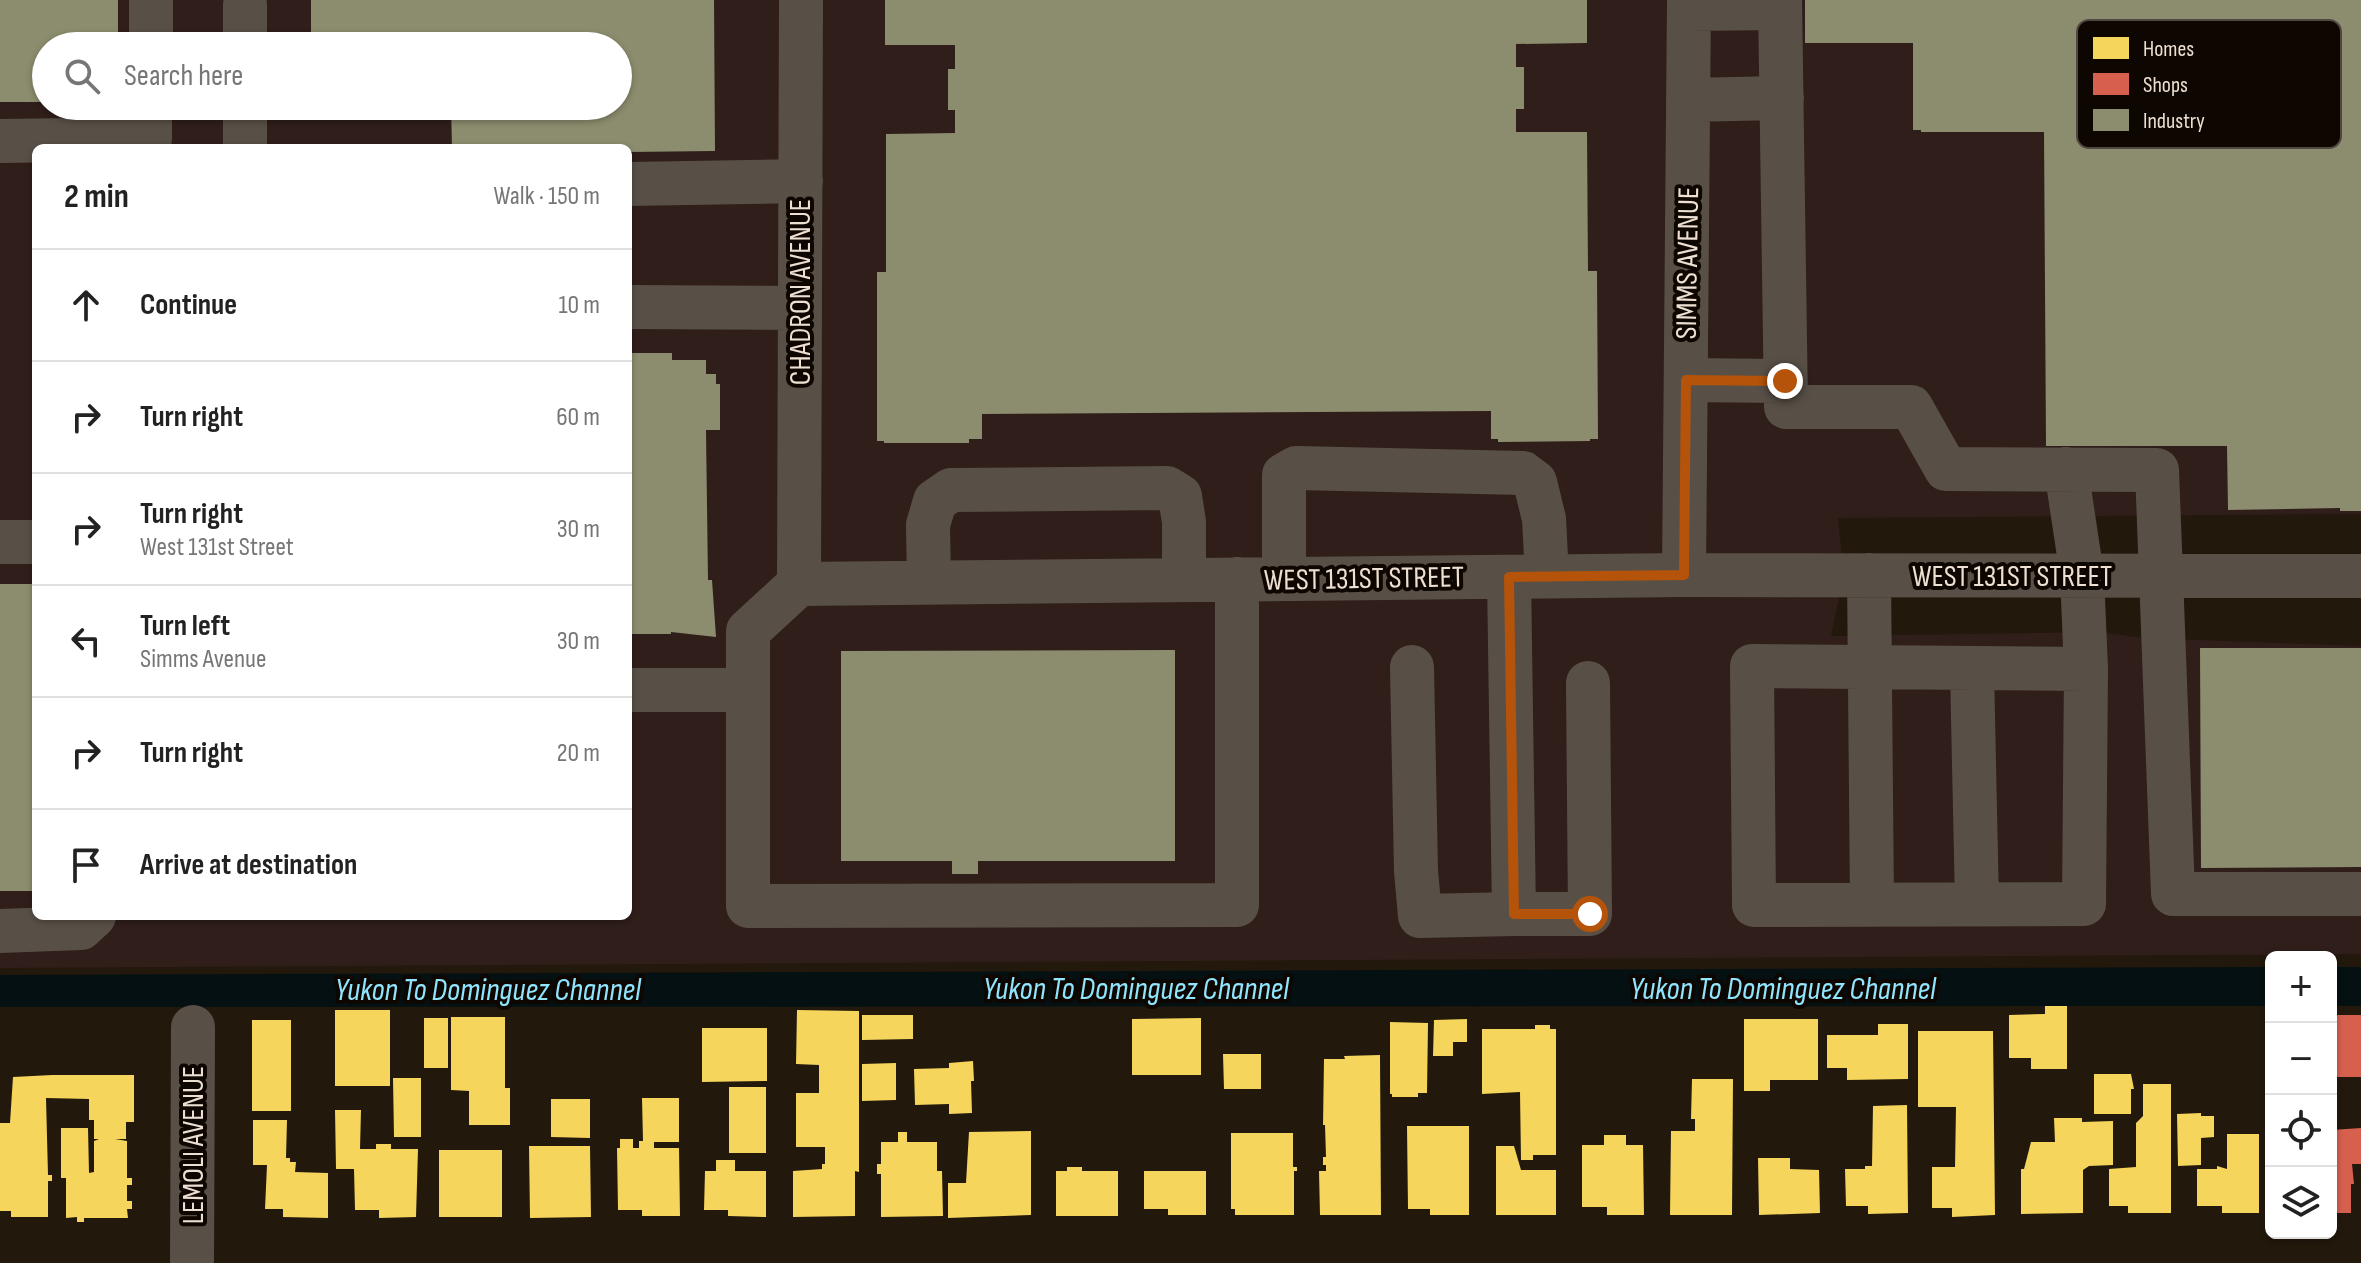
<!DOCTYPE html>
<html lang="en">
<head>
<meta charset="utf-8">
<style>
  :root { --surface:#fff; --page:#f6f6f6; --text:#222; --muted:#767676; --line:#e0e0e0 }
  body { margin:0; font-family:"Sofia Sans Condensed",sans-serif; background:var(--page); color:var(--text) }
  .controls { position:absolute; right:24px; bottom:24px; display:grid; overflow:hidden; border-radius:12px; box-shadow:0 2px 6px #0004 }
  .controls button { width:72px; height:72px; display:grid; place-items:center; padding:0; border:0; border-bottom:2px solid var(--line); background:var(--surface); color:var(--text); font:40px sans-serif }
  .stop { position:absolute; width:24px; height:24px; margin:-18px; border:6px solid #b45309; border-radius:50%; background:#fff }
  .stop.end { background:#b45309; border-color:#fff; box-shadow:0 2px 8px #0008 }
  .list { margin:0; padding:0; list-style:none }
  h2 { display:flex; justify-content:space-between; align-items:center; height:104px; margin:0; padding:0 32px; font-size:34px }
  h2 small { font-size:26px; font-weight:400; color:var(--muted) }
  .list li { display:grid; grid-template-columns:52px 1fr auto; gap:24px; align-items:center; box-sizing:border-box; height:112px; padding:0 32px; border-top:2px solid var(--line) }
  .list b { display:block; font-size:30px; white-space:nowrap }
  .list p { margin:0; font-size:26px; white-space:nowrap; color:var(--muted) }
  .list em { font-size:26px; font-style:normal; color:var(--muted) }
  .icon { flex:none; width:44px; height:44px; fill:none; stroke:currentColor; stroke-width:2; stroke-linecap:round; stroke-linejoin:round }
  .map { position:relative; flex:none; width:2361px; height:1263px; overflow:hidden }
  .search { position:absolute; background:var(--surface); box-shadow:0 2px 6px #0004; left:32px; top:32px; width:600px; height:88px; display:flex; align-items:center; gap:20px; box-sizing:border-box; padding:0 28px; border-radius:44px; color:var(--muted); font-size:30px }
  .panel { position:absolute; background:var(--surface); box-shadow:0 2px 6px #0004; left:32px; top:144px; width:600px; height:776px; border-radius:12px }
  .map>svg:first-child { display:block }
</style>
</head>
<body>
<div class="map">
<svg width="2361" height="1263" viewBox="0 0 2361 1263">
  <rect width="100%" height="100%" fill="#22180c"/>
  <path fill="#2f1e1a" fill-rule="evenodd" d="M0,0h2361v514l-523,4 6,57 -13,61 269,-4 43,6 218,8v308l-2361,14zM46,46h572v60h-572zM36,148h592v768h-592z"/>
  <path fill="#051012" d="M2271,967v39l-2271,1v-32z
    M2331,967h30v39h-30z"/>
  <path fill="#f6d55c" d="M2045,1006h22v63h-36v-11h-22v-43l36,-1z
    M335,1010h55v76h-55z
    M797,1010l62,1v161l-4,-1v45l-62,1v-46l29,-2v-5h3v-17h-29v-54h23v-28l-23,-1z
    M862,1015h51v24l-51,1z
    M451,1017h54v71h5v37h-41v-34l-18,-1z
    M424,1018h24v50h-24z
    M1201,1018v57h-69v-56z
    M1467,1019v23h-14v14h-20l1,-36z
    M1744,1019h74v61h-48v11h-26z
    M252,1020h39v91h-39z
    M1390,1022l38,1 -1,70h-9v4h-26v-3h-2z
    M1878,1024h30v55l-61,1v-12h-20v-33h51z
    M1535,1025h15v4h6v126h-23v5h-12l-1,-68 -38,2v-65h53z
    M702,1028h65v53l-65,1z
    M1918,1031h75l2,184 -43,2v-9h-20v-41h23l1,-60h-38z
    M1223,1054h38v35h-37z
    M1380,1055l1,160h-61l-1,-44h7v-6h-3v-8h3l-1,-32h-2l1,-66h21l-1,-3z
    M973,1061l1,20h-3l1,32 -23,1v-10l-34,1 -1,-36 35,-1v-5z
    M896,1063v37l-34,1v-37z
    M2094,1074h37l3,15h-3v25h-37z
    M52,1075h82v47h-8v17h-11l12,2v37h5v7h-5v16h5v8h-5l1,9h-44v4h-7v-5l-11,1v-40h-5v-50h27l1,45 5,-1v-31l5,-2h-5v-19h-5v-21l-43,-1 2,77h4v6h-4v36h-37v-6h-11v-88h10l3,-46z
    M393,1078h28v59h-27z
    M1692,1079h41l-1,136h-62l1,-84h24v-12h-4z
    M2143,1084h28v129h-43v-7h-19v-37l27,-2v-44l7,-7z
    M729,1087h37v66h-37z
    M642,1098h37v44h-25v6h25l1,68h-38v-6h-24l-1,-62h3v-9h13v9h6v-7h4z
    M551,1099h39v39l-39,-1z
    M1907,1105l1,108 -40,1v-8h-22l-1,-37h20v-3h7l1,-60z
    M335,1110h26l-1,39h16v-5h15v5h27l-2,68 -37,1v-8h-24l-1,-41h-18z
    M2201,1113v3h13v21l-13,1v27l-23,1 -1,-52z
    M2054,1118h28v4l31,-1v44l-24,1 -6,4v43l-62,1v-45h3l7,-27h24z
    M253,1120h34l-1,38h4v4h6l-1,10 33,1v45l-45,-1v-8h-18l2,-44h-14z
    M1407,1126h62v89h-39v-6h-22z
    M1031,1131v84l-83,3v-35h18l3,-51z
    M898,1132h9v10h30v29h5l1,45 -62,1v-43h-4v-10h4v-22h17z
    M1231,1133h62v34h4v4h-3v44h-59v-6h-4z
    M2227,1134h32v79h-37v-7h-25v-37h20v-3l10,3z
    M1604,1135h22v10h17l1,70h-37v-8h-25v-62h22z
    M529,1146h61l1,71 -61,1z
    M1496,1146h18l7,24h35v45h-60z
    M439,1150h63v67h-63z
    M1758,1158h32v11l29,1 1,43 -61,2z
    M716,1160h19v11h31v46l-38,-1v-6h-24l1,-39h11z
    M1067,1167h15v4h36v45h-62v-45h11z
    M1144,1171h62v44h-38v-6h-24z"/>
  <path fill="#d6604d" d="M2267,1014h4v63h-5z
    M2331,1015h30v62h-30z
    M2361,1128v36h-9l2,20h-3v29h-20v-83z"/>
  <path fill="#8c8c6e" d="M0,0h118v46h-72v56h-46z
    M311,0h403l1,151 -87,1v-4h-176l-1,-42h167v-60h-307z
    M885,0h702v43l-71,1v23h8v42h-8v23h71l1,139h9l1,168h-8v2l-92,1v-3h-7v-28l-509,3v25h-13v4h-85v-2h-7v-169h9v-138l69,-1v-23h-7v-41h7v-24h-70z
    M1805,0h556v511h-21v-3l-112,2 -1,-64h-181l-2,-314h-123v-2h-8v-87h-108z
    M628,353h44v7h34v14h10v10h4v46h-14l2,150h4l4,57 -45,-5v2h-43z
    M0,584h36v307h-36z
    M2200,648h161v219l-160,1z
    M1175,650v211h-197v13h-26v-13h-111v-210z"/>
  <g fill="none" stroke-linecap="round" stroke-linejoin="round">
    <path stroke="#585047" stroke-width="44" d="M1780,0l6,407h125l35,62 211,1 16,424h188
      M245,5v41
      M1689,9l91,-1
      M151,46v-46
      M1688,100l94,-2
      M245,106v42
      M0,141l150,-2v-33
      M628,184l173,-3
      M628,307l172,1
      M1686,380l99,1
      M2066,469l16,106 4,94
      M0,542h36
      M1684,575l5,-575
      M1869,575l3,329
      M1284,579v-104l12,-7 227,5 12,9 9,37 3,57
      M929,582l-1,-57 7,-24 16,-11 216,-2 13,8 4,26v58
      M799,584l885,-9 677,1
      M799,584l-51,47v275l489,-1v-326
      M799,584l2,-584
      M1752,666l334,3 -2,235 -330,1z
      M1412,667l4,204 4,45 94,-2 -5,-337
      M1972,669l5,235
      M628,690h120
      M1514,914h76l-2,-231
      M0,931l81,-3 13,-12
      M192,1263l1,-236"/>
  </g>
  <g fill="none" stroke-linecap="round" stroke-linejoin="round">
    <path stroke="#b45309" stroke-width="10" d="M1590,914h-76l-5,-337 175,-2 2,-195 99,1"/>
  </g>
  <g text-anchor="middle" stroke-width="8" stroke-linejoin="round" paint-order="stroke">
    <g font-size="30" fill="#ede0d3" stroke="#0d0601">
      <text transform="translate(1687 263) rotate(-89)" y="10">SIMMS AVENUE</text>
      <text transform="translate(800 292) rotate(-90)" y="10">CHADRON AVENUE</text>
      <text x="2012" y="586">WEST 131ST STREET</text>
      <text transform="translate(1364 578) rotate(-1)" y="10">WEST 131ST STREET</text>
      <text transform="translate(193 1145) rotate(-90)" y="10">LEMOLI AVENUE</text>
    </g>
    <g font-size="32" font-style="italic" fill="#90e5fe" stroke="#0d0601">
      <text x="1136" y="999">Yukon To Dominguez Channel</text>
      <text x="1783" y="999">Yukon To Dominguez Channel</text>
      <text x="488" y="1000">Yukon To Dominguez Channel</text>
    </g>
  </g>
  <rect x="2077" y="20" width="264" height="128" rx="12" fill="#0d0601" stroke="#504740" stroke-width="2"/>
  <rect x="2093" y="37" width="36" height="22" fill="#f6d55c"/>
  <rect x="2093" y="73" width="36" height="22" fill="#d6604d"/>
  <rect x="2093" y="109" width="36" height="22" fill="#8c8c6e"/>
  <g font-size="22" fill="#ede0d3">
    <text x="2143" y="56">Homes</text>
    <text x="2143" y="92">Shops</text>
    <text x="2143" y="128">Industry</text>
  </g>
</svg>
<div class="controls">
<button>+</button>
<button>−</button>
<button><svg class="icon" aria-label="locate" viewBox="0 0 24 24"><circle cx="12" cy="12" r="6"/><path d="M12 2v4M12 18v4M2 12h4M18 12h4"/></svg></button>
<button><svg class="icon" aria-label="layers" viewBox="0 0 24 24"><path d="M12 4l9 5-9 5-9-5zM3 14l9 5 9-5"/></svg></button>
</div>
<div class="stop" style="left:1590px;top:914px"></div>
<div class="stop end" style="left:1785px;top:381px"></div>
<div class="search"><svg class="icon" aria-label="search" viewBox="0 0 24 24"><circle cx="10" cy="10" r="6"/><path d="M15 15l6 6"/></svg>Search here</div>
<section class="panel">
<h2>2 min<small>Walk · 150 m</small></h2>
<ul class="list">
<li><svg class="icon" aria-label="ahead" viewBox="0 0 24 24"><path d="M12 20V5M6 11l6-6 6 6"/></svg><div><b>Continue</b></div><em>10 m</em></li>
<li><svg class="icon" aria-label="right" viewBox="0 0 24 24"><path d="M7 20v-9h11M14 6l5 5-5 5"/></svg><div><b>Turn right</b></div><em>60 m</em></li>
<li><svg class="icon" aria-label="right" viewBox="0 0 24 24"><path d="M7 20v-9h11M14 6l5 5-5 5"/></svg><div><b>Turn right</b><p>West 131st Street</p></div><em>30 m</em></li>
<li><svg class="icon" aria-label="left" viewBox="0 0 24 24"><path d="M17 20v-9H6M10 6l-5 5 5 5"/></svg><div><b>Turn left</b><p>Simms Avenue</p></div><em>30 m</em></li>
<li><svg class="icon" aria-label="right" viewBox="0 0 24 24"><path d="M7 20v-9h11M14 6l5 5-5 5"/></svg><div><b>Turn right</b></div><em>20 m</em></li>
<li><svg class="icon" aria-label="arrive" viewBox="0 0 24 24"><path d="M6 21V4h12l-3 4 3 4H6"/></svg><div><b>Arrive at destination</b></div></li>
</ul>
</section>
</div>
</body>
</html>
